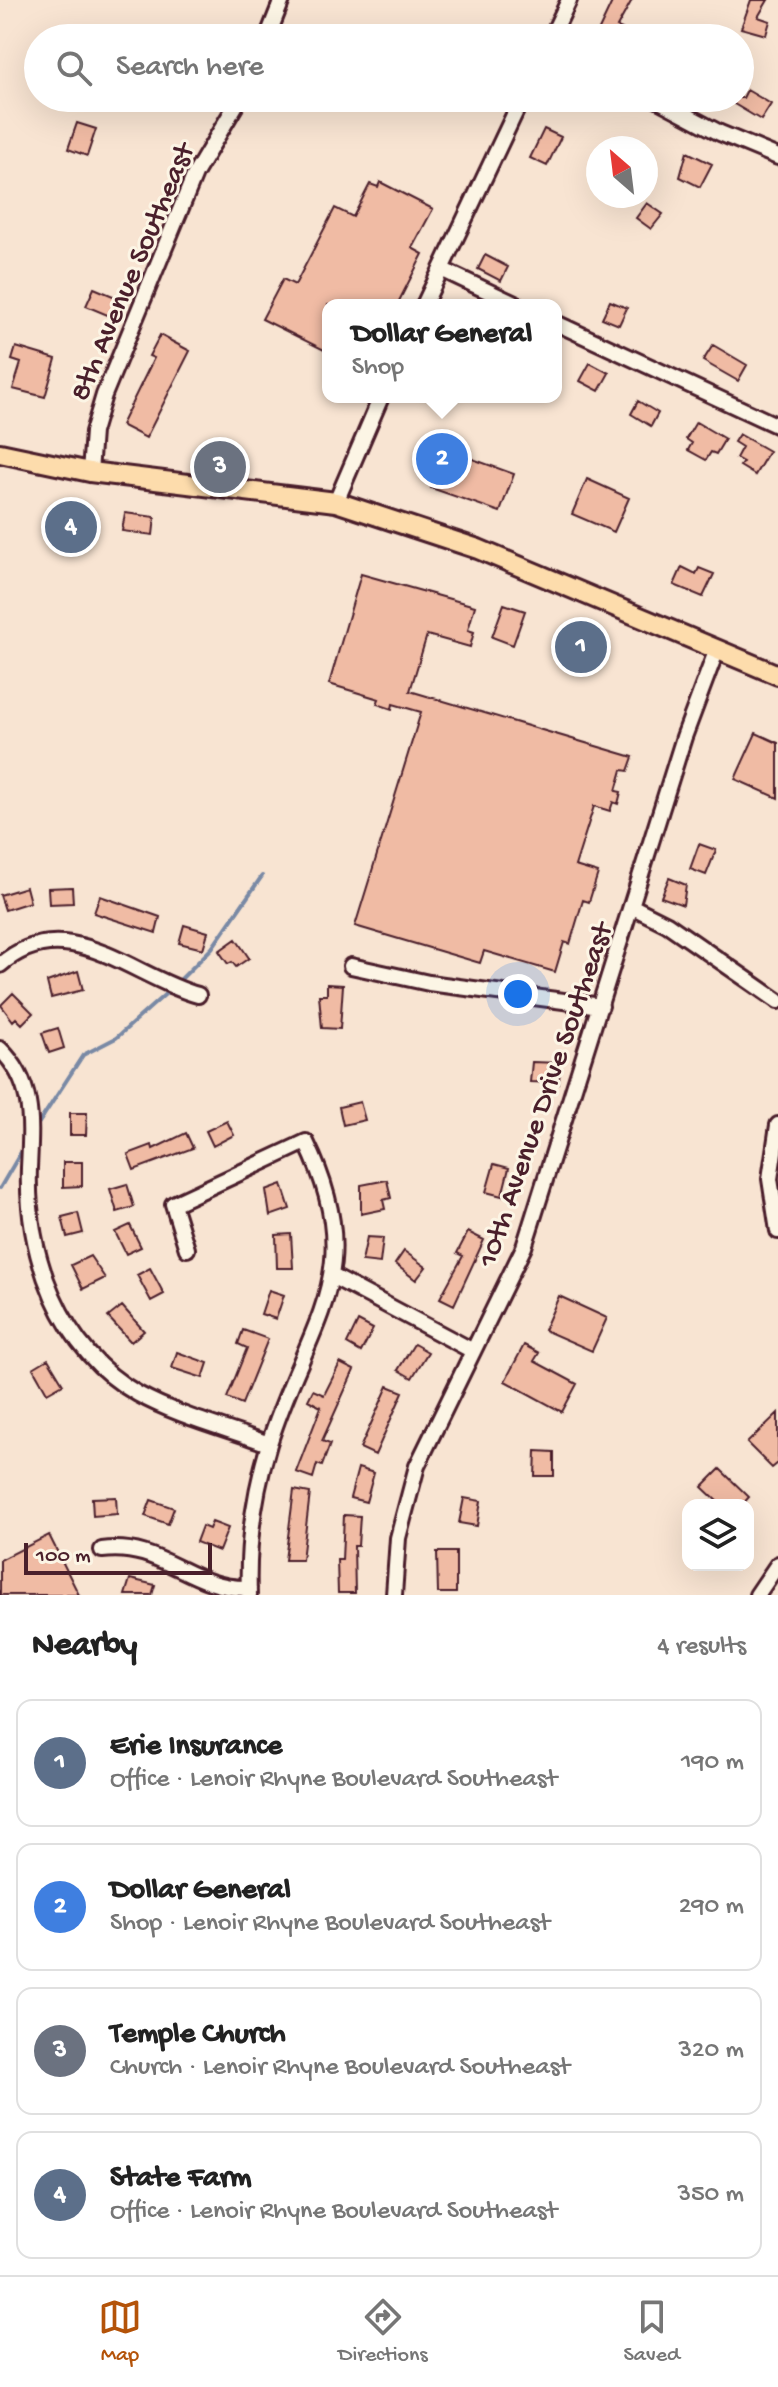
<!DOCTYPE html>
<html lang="en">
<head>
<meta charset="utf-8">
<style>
  :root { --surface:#fff; --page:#f6f6f6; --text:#222; --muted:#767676; --line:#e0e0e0; --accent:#b45309 }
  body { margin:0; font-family:"Gochi Hand",sans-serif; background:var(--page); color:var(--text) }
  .controls { position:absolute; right:24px; bottom:24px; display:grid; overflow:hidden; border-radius:16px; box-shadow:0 8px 32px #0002 }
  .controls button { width:72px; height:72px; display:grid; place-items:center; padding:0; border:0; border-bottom:2px solid var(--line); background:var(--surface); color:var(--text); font:40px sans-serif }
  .compass { position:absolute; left:586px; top:136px; width:72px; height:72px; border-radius:50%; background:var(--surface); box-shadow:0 8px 32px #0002; rotate:332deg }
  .scale { position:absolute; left:24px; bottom:20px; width:188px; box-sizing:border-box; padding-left:8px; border:4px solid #4a1f2b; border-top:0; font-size:22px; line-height:28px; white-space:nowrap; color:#4a1f2b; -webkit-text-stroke:6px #fcf5e5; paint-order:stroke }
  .you { position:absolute; left:518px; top:994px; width:28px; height:28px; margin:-20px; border:6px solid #fff; border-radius:50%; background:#1a73e8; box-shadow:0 0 0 12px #1a73e833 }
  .badge { display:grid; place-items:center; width:52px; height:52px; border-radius:50%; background:var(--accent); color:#fff; font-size:26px; font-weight:700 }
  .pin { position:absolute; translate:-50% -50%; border:4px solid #fff; box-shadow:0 2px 8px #0006 }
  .popup { position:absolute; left:322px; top:299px; width:240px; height:104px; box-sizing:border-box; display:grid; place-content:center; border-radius:16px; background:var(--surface); filter:drop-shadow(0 2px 6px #0005); font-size:26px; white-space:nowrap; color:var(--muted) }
  .popup b { font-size:30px; color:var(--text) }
  .popup::after { content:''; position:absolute; left:50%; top:100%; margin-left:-16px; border:16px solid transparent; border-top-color:var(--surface) }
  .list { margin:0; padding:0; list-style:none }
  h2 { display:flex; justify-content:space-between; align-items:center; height:104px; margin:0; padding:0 32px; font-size:34px }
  h2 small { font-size:26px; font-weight:400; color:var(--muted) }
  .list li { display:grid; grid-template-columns:52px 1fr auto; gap:24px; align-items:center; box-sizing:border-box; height:128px; margin:0 16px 16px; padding:0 16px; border:2px solid var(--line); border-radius:16px }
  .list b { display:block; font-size:30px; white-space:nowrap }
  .list p { margin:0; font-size:26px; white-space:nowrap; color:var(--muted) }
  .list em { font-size:26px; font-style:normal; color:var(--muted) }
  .icon { flex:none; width:44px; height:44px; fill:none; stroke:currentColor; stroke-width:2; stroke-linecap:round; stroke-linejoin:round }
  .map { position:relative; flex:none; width:778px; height:1595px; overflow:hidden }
  .search { position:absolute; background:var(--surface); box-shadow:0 8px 32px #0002; left:24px; right:24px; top:24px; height:88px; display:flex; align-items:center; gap:20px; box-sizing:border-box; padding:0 28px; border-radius:44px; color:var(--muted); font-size:30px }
  .sheet { height:680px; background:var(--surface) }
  nav { display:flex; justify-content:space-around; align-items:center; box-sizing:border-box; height:112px; border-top:2px solid var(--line); background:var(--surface); font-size:22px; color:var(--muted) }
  nav a { display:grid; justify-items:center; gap:4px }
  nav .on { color:var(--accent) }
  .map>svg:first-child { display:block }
</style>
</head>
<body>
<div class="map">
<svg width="778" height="1595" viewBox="0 0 778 1595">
  <rect width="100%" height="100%" fill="#f8e4d2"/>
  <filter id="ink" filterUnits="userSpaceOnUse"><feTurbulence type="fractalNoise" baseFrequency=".0125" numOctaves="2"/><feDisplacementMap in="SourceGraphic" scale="16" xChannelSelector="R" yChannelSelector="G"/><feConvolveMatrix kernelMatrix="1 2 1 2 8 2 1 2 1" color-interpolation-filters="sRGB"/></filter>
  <g filter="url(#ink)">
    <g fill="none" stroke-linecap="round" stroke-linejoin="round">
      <path stroke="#7989a5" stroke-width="4" d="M177,983l35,-35 50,-72
        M35,1129l48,-74 33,-17 55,-49
        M0,1188l24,-41"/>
    </g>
    <path fill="#f0bba4" stroke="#4a1f2b" stroke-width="2" d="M613,0h19l-15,27 5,2 -6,9h-21z
      M751,0h17l-10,17 12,4 -4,14 -25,-7z
      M747,90l24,14 -10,16 -37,-22h19z
      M77,123l19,6 -9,27 -19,-7z
      M544,129l17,8 -14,29 -17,-8z
      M687,152l25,12 -12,23 -20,-10z
      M380,182l53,27 -21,39 11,6 -26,51h-69v47l-66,-33 21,-40 12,6 40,-77 18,9 17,-33 8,3z
      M647,203l16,11 -12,15 -15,-11z
      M485,255l23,12 -7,14 -23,-12z
      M94,288l31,13 -8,18 -31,-13z
      M610,301l17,7 -8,17 -17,-7z
      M160,335l30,16 -44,87 -25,-13 33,-67 -5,-2z
      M713,345l34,20 -9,16 -35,-20z
      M16,347l40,12 -11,38 -32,-8 8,-26 -9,-3z
      M590,363l19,10 -10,18 -19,-10z
      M638,401l20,12 -7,13 -20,-12z
      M696,422l29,17 -9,15 -5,-2 -5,8 -18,-10 4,-7 -6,-4z
      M739,434l30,17 -14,24 -15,-9 3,-4 -7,-4 6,-11 -8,-5z
      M445,449l69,25 -14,38 -69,-24z
      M587,479l42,19 -15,34 -42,-18z
      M125,513l30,4 -2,18 -31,-4z
      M63,517l26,5 -3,17 -26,-4z
      M682,567l14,7 3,-6 15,6 -11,23 -29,-12z
      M361,574l114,32 -7,24 6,2 -4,15 -43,-12 -17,56 223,66 -5,14 -6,-1 -6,21 5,1 -3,12 -5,-2 -3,9 -16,-5 -19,60 23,7 -9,29 -6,-2 -13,44 -6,-2 -9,30 -71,-21 -4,12 -125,-37 66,-214 -28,-8 -1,5 -15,-5 2,-5 -50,-15z
      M504,604l21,7 -12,34 -21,-8z
      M568,633l29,10 -7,20 -29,-10z
      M756,733l22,10v55l-43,-19z
      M699,844l17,6 -10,25 -16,-6z
      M669,878l17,7 -3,20 -22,-8z
      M26,887l4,15 -25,8 -5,-15z
      M72,887l1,16 -24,1 -1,-16z
      M100,896l60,21 -4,16 -62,-20z
      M184,925l24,7 -5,17 -24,-6z
      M236,939l13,19 -13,9 -4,-5 -4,2 -9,-13z
      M78,971l5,19 -32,8 -4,-16z
      M327,984l16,1 -3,44 -18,-1 -3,-33h8z
      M13,993l20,20 -11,11 -6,-6 -3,3 -12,-16z
      M58,1028l6,20 -15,5 -7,-20z
      M532,1062l28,1 -1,20 -29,-1z
      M360,1102l5,18 -22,5 -4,-18z
      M70,1113h17l-1,22h-16z
      M227,1121l7,14 -21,11 -7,-15z
      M186,1133l7,15 -59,22 -6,-16 24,-9 1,4z
      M63,1162h19v24l-19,1z
      M494,1164l15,4 -7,28 -16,-4z
      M387,1180l4,18 -8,2 2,9 -24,5v-29z
      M127,1184l7,23 -17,5 -7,-23z
      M282,1184l8,25 -20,7 -4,-26z
      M78,1213l5,20 -16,4 -5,-20z
      M130,1225l11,22 -15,7 -11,-22z
      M468,1232l16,8 -30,65 -14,-7 23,-42 -6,-3z
      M291,1234l2,34h-16l-1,-33z
      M367,1237l16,1 -3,25 -18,-2z
      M404,1251l22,16 -10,13 -21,-16z
      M90,1256l15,22 -22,11 -12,-24z
      M150,1268l14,26 -13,7 -14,-26z
      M269,1290l15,5 -8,24 -15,-5z
      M559,1296l48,22 -15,33 -48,-21z
      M122,1306l22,25 -13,11 -23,-25z
      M358,1321l15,8 -12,23 -14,-8z
      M243,1330l25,9 -26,65 -15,-6 20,-50 -9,-4z
      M414,1344l14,8 -16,26 -14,-8z
      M524,1345l15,8 -5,8 43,23 -15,28 -57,-31z
      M177,1352l31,11 -5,15 -31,-10z
      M48,1359l15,25 -16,9 -14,-25z
      M340,1363l14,7 -32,71 8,3 -8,22 -5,-2 -4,14 -17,-6 25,-65 -13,-7 5,-10 11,5z
      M388,1386l15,6 -28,63 -15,-7z
      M778,1413v50l-6,5 -25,-25z
      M536,1451l18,1v24h-19z
      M358,1468l16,5 -8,29 -16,-4z
      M720,1469l29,28 -7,8h-21l-19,-18z
      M294,1490l16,3 -8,67h-17z
      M116,1497l1,17 -24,2 -1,-18z
      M464,1498l17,3 -4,25 -18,-3z
      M151,1500l23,8 -6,16 -23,-8z
      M344,1515l16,1 -2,30h-4l1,47h-17l-1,-33h5z
      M212,1522l16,6 -9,23 -23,-9 6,-16 7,3z
      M49,1535l30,60h-79v-35z
      M437,1552h19v41h-18z
      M130,1579l25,6 -3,10h-27z"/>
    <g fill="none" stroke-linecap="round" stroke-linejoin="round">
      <defs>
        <path id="minor" d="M267,38l15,-38
          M551,38l18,-38
          M654,98l66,35 58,24
          M441,269l76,36
          M424,305l98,-207
          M556,323l222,103
          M90,472l3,-40 11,-37 91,-221 45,-76
          M336,502l45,-105
          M633,907l34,17 111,77
          M0,965c66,-58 134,13 198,30
          M351,966l78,17 172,23
          M0,1049c35,34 31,74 29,119 -3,86 30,181 109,226 40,22 88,34 131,50
          M778,1125l-8,54 8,52
          M187,1249l-14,-45 133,-62c65,132 0,182 -37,302 -14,47 -22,101 -20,151
          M332,1276l141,75
          M102,1550c60,-8 88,40 147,38
          M394,1595l4,-57 19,-72 107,-219 160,-510 33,-88
          M757,1595l21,-31"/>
        <path id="major" d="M0,453l90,19 246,30 142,47 300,126"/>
      </defs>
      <use href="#minor" stroke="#4a1f2b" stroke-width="20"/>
      <use href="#major" stroke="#4a1f2b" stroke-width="24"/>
      <use href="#minor" stroke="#fcf5e5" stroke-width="14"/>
      <use href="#major" stroke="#fddcac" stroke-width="18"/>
    </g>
  </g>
  <g text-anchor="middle" stroke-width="6" stroke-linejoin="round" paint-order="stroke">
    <g font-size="30" fill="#4a1f2b" stroke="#fcf5e5">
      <text transform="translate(130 271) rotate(-67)" y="10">8th Avenue Southeast</text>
      <text transform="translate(543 1094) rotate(-71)" y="10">10th Avenue Drive Southeast</text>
    </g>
  </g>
</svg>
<div class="controls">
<button><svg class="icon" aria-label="layers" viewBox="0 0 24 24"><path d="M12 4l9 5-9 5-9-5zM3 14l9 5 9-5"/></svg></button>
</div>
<svg class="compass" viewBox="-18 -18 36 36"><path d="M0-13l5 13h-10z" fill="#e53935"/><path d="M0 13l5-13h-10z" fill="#767676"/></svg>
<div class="scale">100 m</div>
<div class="you"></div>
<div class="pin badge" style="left:581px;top:647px;background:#5c6f8a">1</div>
<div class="pin badge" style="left:442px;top:459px;background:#3f7fe0">2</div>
<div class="popup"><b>Dollar General</b>Shop</div>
<div class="pin badge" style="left:220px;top:467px;background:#6b7280">3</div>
<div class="pin badge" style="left:71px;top:527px;background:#5c6f8a">4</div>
<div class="search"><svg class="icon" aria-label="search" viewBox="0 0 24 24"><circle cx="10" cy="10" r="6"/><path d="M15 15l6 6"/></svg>Search here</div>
</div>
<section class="sheet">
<h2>Nearby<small>4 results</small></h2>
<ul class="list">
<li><span class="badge" style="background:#5c6f8a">1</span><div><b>Erie Insurance</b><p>Office · Lenoir Rhyne Boulevard Southeast</p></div><em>190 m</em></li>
<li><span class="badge" style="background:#3f7fe0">2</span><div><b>Dollar General</b><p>Shop · Lenoir Rhyne Boulevard Southeast</p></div><em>290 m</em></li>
<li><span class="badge" style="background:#6b7280">3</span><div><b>Temple Church</b><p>Church · Lenoir Rhyne Boulevard Southeast</p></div><em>320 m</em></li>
<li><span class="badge" style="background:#5c6f8a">4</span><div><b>State Farm</b><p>Office · Lenoir Rhyne Boulevard Southeast</p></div><em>350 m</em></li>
</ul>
</section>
<nav>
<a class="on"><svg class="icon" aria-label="map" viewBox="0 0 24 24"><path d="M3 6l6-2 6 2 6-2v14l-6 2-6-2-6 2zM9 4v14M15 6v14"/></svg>Map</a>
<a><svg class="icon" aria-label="directions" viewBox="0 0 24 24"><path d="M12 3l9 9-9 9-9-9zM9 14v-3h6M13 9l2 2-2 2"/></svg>Directions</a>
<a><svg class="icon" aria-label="saved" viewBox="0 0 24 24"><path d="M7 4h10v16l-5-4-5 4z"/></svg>Saved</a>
</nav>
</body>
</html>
